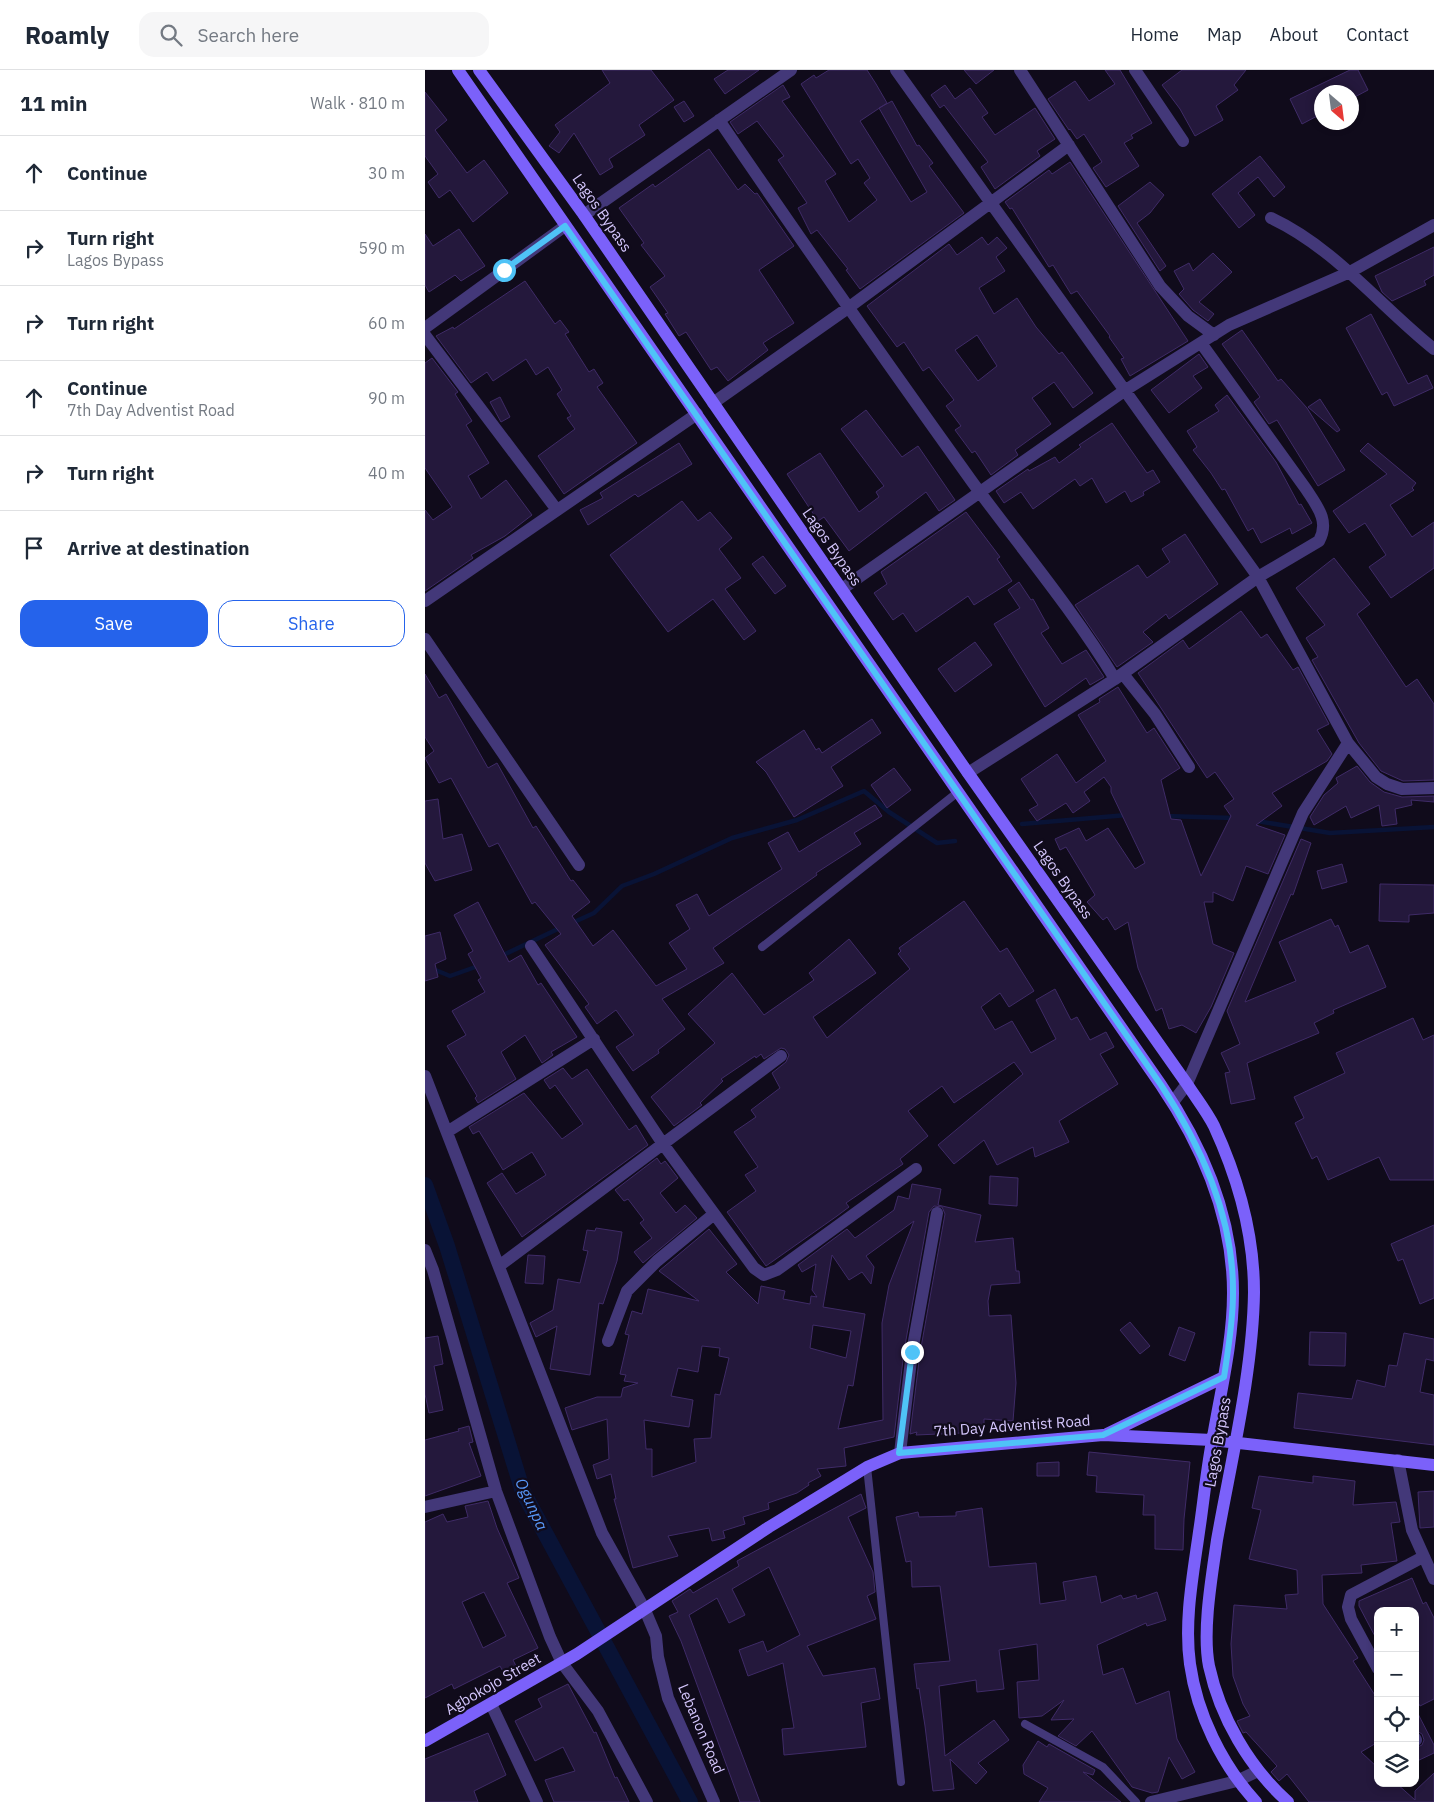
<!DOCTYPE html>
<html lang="en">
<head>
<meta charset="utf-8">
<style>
  :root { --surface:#fff; --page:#f6f6f7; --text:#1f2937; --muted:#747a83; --line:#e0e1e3; --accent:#2563eb }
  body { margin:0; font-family:"IBM Plex Sans",sans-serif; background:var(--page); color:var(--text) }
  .controls { position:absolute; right:15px; bottom:15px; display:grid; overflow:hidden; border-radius:10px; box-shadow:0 2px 8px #0003 }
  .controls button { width:45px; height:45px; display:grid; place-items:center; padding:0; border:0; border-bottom:1px solid var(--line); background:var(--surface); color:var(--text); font:25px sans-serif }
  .compass { position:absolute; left:889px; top:15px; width:45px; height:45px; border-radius:50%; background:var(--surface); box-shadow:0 2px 8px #0003; rotate:152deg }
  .stop { position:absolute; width:15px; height:15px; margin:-11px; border:4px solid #4fc3f7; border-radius:50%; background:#fff }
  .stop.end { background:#4fc3f7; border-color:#fff; box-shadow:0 1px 5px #0008 }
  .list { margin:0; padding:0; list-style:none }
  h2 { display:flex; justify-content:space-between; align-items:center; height:65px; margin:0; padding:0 20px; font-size:21px }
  h2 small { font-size:16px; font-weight:400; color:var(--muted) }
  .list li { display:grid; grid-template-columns:32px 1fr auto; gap:15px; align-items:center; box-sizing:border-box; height:75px; padding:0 20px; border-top:1px solid var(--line) }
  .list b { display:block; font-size:19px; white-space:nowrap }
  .list p { margin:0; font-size:16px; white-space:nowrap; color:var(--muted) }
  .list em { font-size:16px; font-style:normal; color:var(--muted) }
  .actions { display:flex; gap:10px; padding:15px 20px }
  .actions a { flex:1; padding:11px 0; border:1px solid var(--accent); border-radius:15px; text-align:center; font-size:18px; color:var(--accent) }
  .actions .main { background:var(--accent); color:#fff }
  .icon { flex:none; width:28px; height:28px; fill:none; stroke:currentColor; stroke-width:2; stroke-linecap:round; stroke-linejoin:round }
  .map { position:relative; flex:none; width:1009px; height:1732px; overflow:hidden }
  header { display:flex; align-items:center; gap:30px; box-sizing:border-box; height:70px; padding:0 25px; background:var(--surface); border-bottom:1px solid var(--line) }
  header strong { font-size:24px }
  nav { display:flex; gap:28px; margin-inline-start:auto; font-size:18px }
  .search { width:350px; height:45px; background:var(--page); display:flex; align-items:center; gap:12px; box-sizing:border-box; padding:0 18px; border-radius:15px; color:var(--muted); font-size:19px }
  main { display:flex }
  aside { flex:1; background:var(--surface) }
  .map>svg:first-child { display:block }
</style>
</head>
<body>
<header>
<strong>Roamly</strong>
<div class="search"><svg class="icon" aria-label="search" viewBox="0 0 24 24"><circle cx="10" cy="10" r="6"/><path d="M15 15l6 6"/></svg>Search here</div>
<nav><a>Home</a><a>Map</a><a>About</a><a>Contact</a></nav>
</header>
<main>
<aside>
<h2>11 min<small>Walk · 810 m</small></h2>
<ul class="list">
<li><svg class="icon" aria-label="ahead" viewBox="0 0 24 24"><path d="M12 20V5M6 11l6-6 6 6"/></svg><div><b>Continue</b></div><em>30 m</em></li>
<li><svg class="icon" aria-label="right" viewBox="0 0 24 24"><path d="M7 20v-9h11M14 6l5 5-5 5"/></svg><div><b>Turn right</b><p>Lagos Bypass</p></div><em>590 m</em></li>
<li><svg class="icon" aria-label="right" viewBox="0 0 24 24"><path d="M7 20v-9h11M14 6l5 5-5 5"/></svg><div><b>Turn right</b></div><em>60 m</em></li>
<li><svg class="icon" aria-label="ahead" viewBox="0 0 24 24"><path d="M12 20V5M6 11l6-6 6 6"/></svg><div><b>Continue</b><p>7th Day Adventist Road</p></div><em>90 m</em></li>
<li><svg class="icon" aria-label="right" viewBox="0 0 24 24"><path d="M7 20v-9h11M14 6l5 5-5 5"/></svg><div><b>Turn right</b></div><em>40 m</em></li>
<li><svg class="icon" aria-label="arrive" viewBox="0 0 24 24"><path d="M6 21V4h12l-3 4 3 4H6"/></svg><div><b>Arrive at destination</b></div></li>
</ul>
<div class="actions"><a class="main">Save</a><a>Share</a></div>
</aside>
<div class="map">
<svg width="1009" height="1732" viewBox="0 0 1009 1732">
  <rect width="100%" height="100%" fill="#100b1b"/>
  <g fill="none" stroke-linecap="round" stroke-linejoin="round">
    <path stroke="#091336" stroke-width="4.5" d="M739,746l70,2
      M832,751l73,12 104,-6
      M597,754l105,-9
      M147,853l22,-10 28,-27 32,-12 78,-36 65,-18 67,-29 25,21 48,31 18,-2
      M76,886l61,-29
      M0,901l8,-2 17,7 31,-11"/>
    <path stroke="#091336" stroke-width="16" d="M0,1115l22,61 76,246 167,310"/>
  </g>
  <path fill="#24183c" stroke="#3f2b67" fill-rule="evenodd" d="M177,0h49l23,30 -35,25 6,10 -36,24 4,8 -13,8 -26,-42 -15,20 -10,-7 11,-14 -5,-7 55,-42z
    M303,0h31l-34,24 -11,-15z
    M404,0h38l9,14 11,19 -27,18 51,81 16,-10 -48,-84 13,-7 25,45 2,-1 14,18 -4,3 35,47 -104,76 -14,-19 2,-1 -31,-39 -6,4 -13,-26 9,-5 -29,-43 6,-4 -27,-35 -19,13 -8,-12 53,-37 7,12 -8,4 54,73 -11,7 24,41 28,-22 -13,-17 6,-5 -12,-19 -7,5 -50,-80 13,-9 2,3z
    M539,0h30l-18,14z
    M680,0h15l32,53 -21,12 2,3 -9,5 15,23 -33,21 -13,-19 9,-6 -18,-28 -7,5 -7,-10 -1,1 -21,-31 27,-18 14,20 26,-17z
    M757,0h64l-12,15 4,5 -22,16 7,14 -28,16 -15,-27 -18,-24z
    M925,0h8l10,20 -17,9v-7h-30v22l-19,10 -12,-25z
    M520,15l10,14 15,-11 18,25 -6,4 13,18 40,-27 20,31 -18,12 3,5 -45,33 -14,-22 7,-5 -44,-57 -4,3 -9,-13z
    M0,22l22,28 -12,10 32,43 17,-13 24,33 -35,29 -23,-32 -11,8 -11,-16 10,-8 -13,-18z
    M259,31l10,15 -10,6 -10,-15z
    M284,79l29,41 7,-6 10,10 2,-1 37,53 -35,24 35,53 -31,20 5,7 -40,31 -11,-14 -6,3 -25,-38 -7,4 -14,-22 3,-1 -18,-26 15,-11 -24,-31 3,-2 -25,-35 34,-24 2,3z
    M835,86l25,31 -11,10 -16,-20 -20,16 17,22 -16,13 -27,-34z
    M645,92l118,179 -58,35 -9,-17 3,-1 -15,-21 1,-1 -33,-45 -6,3 -18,-29 -4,2 -37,-59 -2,1 -5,-7 44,-32 3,4z
    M725,112l14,13 -14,18 -13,10 29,43 -6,5 -42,-65z
    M34,159l26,37 -24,15 -6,-6 -26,17 -4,-7v-51l8,12z
    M557,167l6,8 9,-8 10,11 -11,9 9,14 -26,17 15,26 23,-16 19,29 23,27 3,-2 31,41 -20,15 -19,-26 -22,16 19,26 -36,26 3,5 -27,20 -16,-24 -3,2 -17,-23 6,-4 -15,-20 8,-6 -25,-33 -6,4 -19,-29 -7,5 -30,-41 82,-62 8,11zM552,265l20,31 -19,15 -23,-31z
    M1009,177v28l-10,6 2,4 -34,16 -10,-9 -7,-16z
    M788,183l19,19 -33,30 15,12 -6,7 -15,-11 -14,-16 5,-5 -10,-18 15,-8 4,8z
    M100,211l30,43 5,-4 9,12 -4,2 24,38 5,-3 9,14 -6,4 40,56 -73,51 -26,-38 37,-27 -8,-11 4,-2 -14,-22 5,-4 -14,-23 -12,8 -10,-16 -33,22 -6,-9 -16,11 -35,-47 17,-9 1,2z
    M946,244l37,70 19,-9 6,13 -39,18 -7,-14 -5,3 -36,-67z
    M817,260l36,51 3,-2 26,29 38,62 -27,16 -41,-66 -8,4 -15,-22 6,-5 -38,-53z
    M774,284l9,13 -15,9 9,12 -33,25 -18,-23z
    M7,288l26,34 -3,2 17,27 -6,4 23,38 -21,13 13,23 25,-19 26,35 -27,21 -34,19 2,3 -48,33v-81l8,10 19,-13 -27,-39v-105z
    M802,325l49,67 23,43 2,-1 11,19 -20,11 -2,-6 -29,15 -8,-15 -5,3 -23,-42 -3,1 -11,-17 -18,-23 4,-3 -10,-16 32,-20 -4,-6z
    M75,327l10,20 -9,5 -11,-20z
    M895,329l20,31 -3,2 -29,-25z
    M441,340l36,47 16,-11 37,54 -16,11 -13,-19 -77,59 -25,-34 -6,4 -31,-47 33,-21 39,59 20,-15 -3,-5 8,-6 -43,-57z
    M687,353l35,50 6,-3 7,12 -17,10 1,3 -13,7 -6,-11 -19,12 -14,-25 -12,8 -5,-7 -42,30 -12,-17 -17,11 -8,-12 32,-22 1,2 26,-14 4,6 22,-16 -2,-2z
    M254,373l13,21 -54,33 -3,-3 -47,31 -8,-15 23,-12 -3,-5z
    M943,373l48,40 -4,5 2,2 -24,15 22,32 22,-15v46l-43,30 -22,-31 17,-12 -21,-32 -16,10 -16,-22 54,-37 -27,-23z
    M257,431l16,20 12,-9 22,26 -13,11 22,29 -16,11 31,42 -12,9 -31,-41 -45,33 -58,-77z
    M541,442l34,45 -3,2 15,22 -38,24 -6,-9 -52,36 -13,-19 -10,7 -19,-27 13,-9 -6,-12z
    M760,464l33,50 -49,35 -3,-5 -23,18 10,10 -36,25 -42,-62 63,-40 9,13 23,-16 -8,-13z
    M338,486l23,30 -11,8 -23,-30z
    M909,488l36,46 -13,10 49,73 11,-8 17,25v76l-31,1 -22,-10 -22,-28 -47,-83 6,-3 -12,-19 19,-13 -29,-37z
    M594,512l12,18 2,-1 16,29 -8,5 21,31 24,-14 18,27 -14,8 -4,-7 -41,29 -51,-83 26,-16 -12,-18z
    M816,541l20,27 6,-4 26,36 5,-3 31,57 -12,6 15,24 -5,7 -55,32 10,13 -26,19 29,10 -17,39 -22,-8 -13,35 -20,-9v10h-9l9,42 21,9 -23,54 -15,26 -14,-8 -13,4 -7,-21 -6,3 -18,-43 -10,-46 -13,8 -8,-13 -4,3 -16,-18 8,-7 -29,-48 -6,3 -5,-11 24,-11 7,13 22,-13 27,41 10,-6 -34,-71v-5l-7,-10 -20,15 6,9 -17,12 -7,-10 -29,18 -8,-11 9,-5 -17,-26 36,-25 19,29 30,-22 -28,-46 22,-13 -1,-3 19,-12 29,46 7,-5 26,40 -19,12 10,39 10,1 20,56 30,-60 -7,-10 10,-7 -19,-27 -8,6 -69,-105 45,-33 6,9z
    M550,572l17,23 -37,27 -17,-23z
    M0,604l14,24 7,-4 42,74 9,-5 36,65 3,-2 35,55 2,-1 17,22 -18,14 21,30 20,-16 43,56 31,-17 -18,-26 21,-14 -14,-24 21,-11 12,22 73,-47 -14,-26 20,-11 11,20 76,-47 7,11 -28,17 7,11 -45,29 1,2 -104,73 11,15 -62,36 23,30 -27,21 1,3 -26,18 -17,-24 18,-12 -18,-25 -19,14 -12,-17 4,-3 -44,-59 16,-11 -26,-32 -3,2 -34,-61 -9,4 -38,-69 -12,5 -14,-25 9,-7 -9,-14z
    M447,649l9,14 -50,34 12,19 -49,31 -28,-45 -10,-10 48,-32 12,20 3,-2 3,5z
    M932,696l13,16 14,10 18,5 32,-1v6l-23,-2 1,5 -17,4 2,15 -15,2 -3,-21 -28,13 -5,-12 -32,19 -4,-8 14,-22 14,-12 -2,-5z
    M469,698l17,22 -24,18 -16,-23z
    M13,729l5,40 19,-5 10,36 -37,11 -10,-18v-62z
    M876,769l10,4 -18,52 -2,-1 -46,108 51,-21 -17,-39 52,-23 4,8 3,-2 12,28 18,-8 18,42 -53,23 1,3 -20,10 5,10 -72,30 8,36 -24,5 -6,-31 5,-1 -9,-19 19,-9 -13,-33z
    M917,794l5,18 -25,7 -5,-18z
    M955,814l54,1v28l-25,2v7l-30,-1z
    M539,831l36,51 7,-4 27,43 -25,16 -9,-14 -19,14 14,23 17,-9 19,32 25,-14 -20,-39 19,-11 16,31 6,-3 13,23 16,-8 8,15 -14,7 18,30 -59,37 10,21 -34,15 -2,-10 -36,18 -13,-25 -30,24 -16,-19 85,-71 -9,-12 -60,41 -12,-17 -34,25 20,25 -28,23 3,5 -57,39 3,4 -12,9 -71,50 -39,-54 29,-21 -11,-16 13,-8 -24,-35 22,-15 -5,-7 29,-22 -8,-15 14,-11 3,-7 -4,-6 -4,-1 -17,11 -3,-5 -5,4 -1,-2 -34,23 2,2 -23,22 2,2 -28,21 -23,-29 64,-54 -27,-29 44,-41 32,42 50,-35 -5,-7 40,-34 27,34 -63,44 14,21 83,-69 -12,-15 3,-3 -2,-3z
    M53,832l31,60 12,-7 17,30 3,-2 36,54 -26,15 2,3 -11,8 -17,-28 -24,17 15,27 -38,24 -3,-5 2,-2 -30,-50 19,-11 -14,-24 33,-19 -7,-12 3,-2 -13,-24 5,-3 -19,-36z
    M15,862l6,27 -11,5 3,13 -13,4v-45z
    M988,948l10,22 11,-5v145h-44l-11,-23 -51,23 -11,-24 -5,3 -17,-36 9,-5 -10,-21 51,-24 -9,-20z
    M138,998l9,11 15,-10 42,61 7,-5 12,20 -126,92 -35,-54 15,-10 14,21 30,-19 -14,-23 -29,18 -24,-39 -6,3 -4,-7 55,-34 38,46 21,-15 -28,-39 -5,4 -6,-9z
    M232,1088l4,6 4,-3 13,17 -18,15 16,20 9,-8 12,13 -54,45 -9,-11 18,-14 -12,-15 4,-3 -16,-21 -4,2 -9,-11z
    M565,1106l28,2 -1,28 -28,-2z
    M487,1114l29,5 -3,16 43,10 -6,27 38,-4 3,33h3l1,12 -29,2 -3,16 1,15 22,-1 5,68 -3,38 -29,-2v13l-68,3 1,-3 -7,2 10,-81 25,-139 -3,-7 -8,-1 -5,6 -25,139 -10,86 -50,11 2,18 -29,3 4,7 -13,7 1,2 -12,8 -29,10 1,6 -26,8 2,7 -22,7 2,7 -13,3 -3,-13 -41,8 10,20 -45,12 -19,-69h2l-5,-25 -14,5 -4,-14 16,-6 -2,-40 -35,11 -7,-22 32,-11h24l2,-9 15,-5 -14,-2 2,-6 -6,-1 9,-39 -4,-1 7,-23 10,3 6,-25 51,12 -40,-30 50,-42 28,35 -11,8 32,32 3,-18 24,5 -2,8 27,5 1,-8 6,1 -5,-7 4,-26 -14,8 -4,-7 49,-36 8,9 39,-28 4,-14 11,3zM489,1151l-25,64 -7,38 1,97 -45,9 10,-44 5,1 12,-72 -42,-7 9,-52 17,25 13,-8 9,12 3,-17 -8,-11zM388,1255l38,6 -5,27 -36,-10zM277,1276l18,2 -1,8 10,2 -9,37 -5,-1 -4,44 -17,1 2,23 -44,15v-28h-6l-2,-29 45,7 4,-27 -22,-4 7,-28 20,4z
    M1009,1155v73l-14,6 -17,-45 -5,2 -7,-17z
    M171,1158l26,4 -5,29 -14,43 -4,-1 -9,72 -40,-6 7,-43 -21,11 -6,-14 23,-13 5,-31 22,4 8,-32 -5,-1 4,-20 8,1z
    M103,1185l17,1 -2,28 -18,-1z
    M705,1252l20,24 -10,8 -20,-24z
    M754,1257l16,6 -10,28 -16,-6z
    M885,1262l36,1 -1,33 -36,-1z
    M979,1263l30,6v22l-8,-2 -6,33 14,3v50l-140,-17 4,-35 54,6 5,-19 28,7 4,-22 8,1z
    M13,1266l5,28 -9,2 9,44 -14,3 -4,-19v-56z
    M44,1356l4,16 -4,1 12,33 -56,20v-56l34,-9 -1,-2z
    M664,1382l101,10 -6,57 -1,31 -28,-1v-34h-12l1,-20 -48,-3 1,-16 -10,-1z
    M634,1392v14h-22v-13z
    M834,1406l54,7v-7l42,5 -2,24 43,-3 4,20 -9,1 6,38 -36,4 1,8 -40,2 1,29 35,54 -5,3 25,39v42l-17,10 17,16v15h18l19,17v-9l19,-18v29h-125l-22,-28 -8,7 -8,-9 6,-6 -31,-34 -3,1 -6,-12 13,-5 -7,-12 -10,-28 -2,-32 3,-39 53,4 -2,-14 13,-1 -1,-24 -48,-11 12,-49 -9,-2z
    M1009,1421v36l-14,1 -2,-36z
    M436,1424l5,14 -18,9 25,55 2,20 -8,4 9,23 -69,27 16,30 52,-8 5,31 -19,4 5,44 -82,8 -2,-26 12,-1 -11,-65 -35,13 -9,-26 24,-9 4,11 33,-17 -31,-68 -37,22 13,26 -16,8 -12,-25 -28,17 71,187h-20l-59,-161 -12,-25 9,-4 -6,-11 18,-12 3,4 46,-27 -2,-5z
    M63,1431l9,27 22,50 -12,5 31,65 -25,12 5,10 -12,7 -6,-11 -46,23 -2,-5 -27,14v-176l18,-8 4,8 21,-5 -3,-11zM59,1522l22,44 -23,12 -21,-46z
    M557,1438l7,59 47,-4 4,41 26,-4 -3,-18 33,-6 5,27 20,-8 2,4 13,-4 1,4 20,-7 9,28 -19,6 -1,-3 -49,22 6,30 20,-7 13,36 33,-13 8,48 18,33 -13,7 -13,-22 -11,35 -6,1 -20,-6 -40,-56 -16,15 -18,-10 16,-17 -23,1 13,-20 -22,16 -23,2 -2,-36 22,-2 -2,-36 -38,6 5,39 -27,3 -1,-12 -37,6 6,70 49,-36 15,20 -31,23 9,9 -11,12 -26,-25 4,30 -21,2 -8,-65 -6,-38 -2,1 -3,-25 36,-3 -10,-75 -28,1 -1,-26 -5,1 -10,-45 22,-5 1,5 37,-1v-4z
    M987,1508l11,26 3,-2 8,16v81l-14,7 -5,-9v-86h-37v31l-19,-36v-5z
    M143,1614l26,49 2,-1 19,46 2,-1 12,25h-75l-9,-22 30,-9 -12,-24 -28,14 -20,-40 27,-14 -4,-8z
    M990,1638l19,37v8l-19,9v-14l7,-3 2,-5 -2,-6 -7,-4z
    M63,1663l18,42 -32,16 4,11h-53v-43z
    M613,1671l9,6 2,-3 46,26 -2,5 -10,-3 38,30h-82l9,-14 -24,-14 -1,-9z"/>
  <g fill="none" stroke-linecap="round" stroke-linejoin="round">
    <path stroke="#433879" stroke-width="8" d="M337,877l196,-155
      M442,1397l34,315
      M600,1654l78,43 33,35"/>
    <path stroke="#433879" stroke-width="12" d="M471,0l362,507 90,166 28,34 11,7 15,5 32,-1
      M595,0l140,216 28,30 26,19
      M710,0l48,71
      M294,50c83,122 168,243 254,363 48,65 100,127 142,196
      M159,145l207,-145
      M846,148c64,30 109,88 163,131
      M0,258l140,-102
      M0,265l132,175
      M288,333l135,-95 221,-163
      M417,519l282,-198 105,-66 121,-53 84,-47
      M0,531l272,-187
      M0,569l154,226
      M698,604l32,40 34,53
      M543,703l147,-94 143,-102 61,-36c11,-20 -2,-35 -13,-52l-105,-146
      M106,876l132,198 91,124 10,7 13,-5 139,-101
      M0,1006l177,457 43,77 11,26 2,21 10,41 46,104
      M748,1032l14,-18 116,-271 45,-70
      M22,1062l147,-93
      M0,1180l8,20 63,221 54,146 12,26 36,48 49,91
      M74,1196l282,-210
      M183,1271l19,-50 30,-30 57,-47
      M475,1383l12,-101 25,-139
      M973,1390l14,70 22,49
      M0,1437l71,-16
      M953,1599l-27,-50 -3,-12 3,-12 72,-38
      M66,1634l46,98
      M990,1668l1,2
      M726,1732l86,-21 21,-10"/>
    <path stroke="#7b61fa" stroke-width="12" d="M33,0l703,1015c42,62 72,132 72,208 0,46 -11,93 -19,138 -7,33 -10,68 -15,101 -6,43 -15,89 -9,132 7,50 32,101 66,138
      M54,0l105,145 384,558 219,311c9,14 20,28 27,42 24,52 40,109 40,166 -1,79 -23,169 -37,248 -5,35 -15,91 -8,126 11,51 40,101 79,136
      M682,1364l117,-57
      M0,1671l152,-87 192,-127 98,-60 33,-14 203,-18 109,5 222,25"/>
  </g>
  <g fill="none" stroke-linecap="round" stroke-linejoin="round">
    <path stroke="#4fc3f7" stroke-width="6" d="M79,200l61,-44 596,859c41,62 73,134 72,209 0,28 -5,56 -9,83l-121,58 -204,18 13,-101"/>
  </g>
  <g text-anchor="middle" stroke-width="4.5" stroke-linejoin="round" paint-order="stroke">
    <g font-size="15" fill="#d5c7fd" stroke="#100b1b">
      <text transform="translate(177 143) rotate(55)" y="5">Lagos Bypass</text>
      <text transform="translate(407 477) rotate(55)" y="5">Lagos Bypass</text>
      <text transform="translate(638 810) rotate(55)" y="5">Lagos Bypass</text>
      <text transform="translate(587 1356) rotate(-4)" y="5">7th Day Adventist Road</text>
      <text transform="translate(793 1372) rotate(-80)" y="5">Lagos Bypass</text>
      <text transform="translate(68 1614) rotate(-30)" y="5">Agbokojo Street</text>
      <text transform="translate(276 1659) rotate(67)" y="5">Lebanon Road</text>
    </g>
    <g font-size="16" font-style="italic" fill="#5898fa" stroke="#100b1b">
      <text transform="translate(107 1434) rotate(65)" y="6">Ogunpa</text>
    </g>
  </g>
</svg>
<div class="controls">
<button>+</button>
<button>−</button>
<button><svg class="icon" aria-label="locate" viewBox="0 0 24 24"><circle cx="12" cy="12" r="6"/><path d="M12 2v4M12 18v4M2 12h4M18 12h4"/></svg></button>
<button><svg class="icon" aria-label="layers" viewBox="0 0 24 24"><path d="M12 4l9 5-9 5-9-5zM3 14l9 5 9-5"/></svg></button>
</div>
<svg class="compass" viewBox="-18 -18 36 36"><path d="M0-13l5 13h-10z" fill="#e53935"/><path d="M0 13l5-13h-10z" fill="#747a83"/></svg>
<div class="stop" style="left:79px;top:200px"></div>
<div class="stop end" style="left:487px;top:1282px"></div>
</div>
</main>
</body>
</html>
